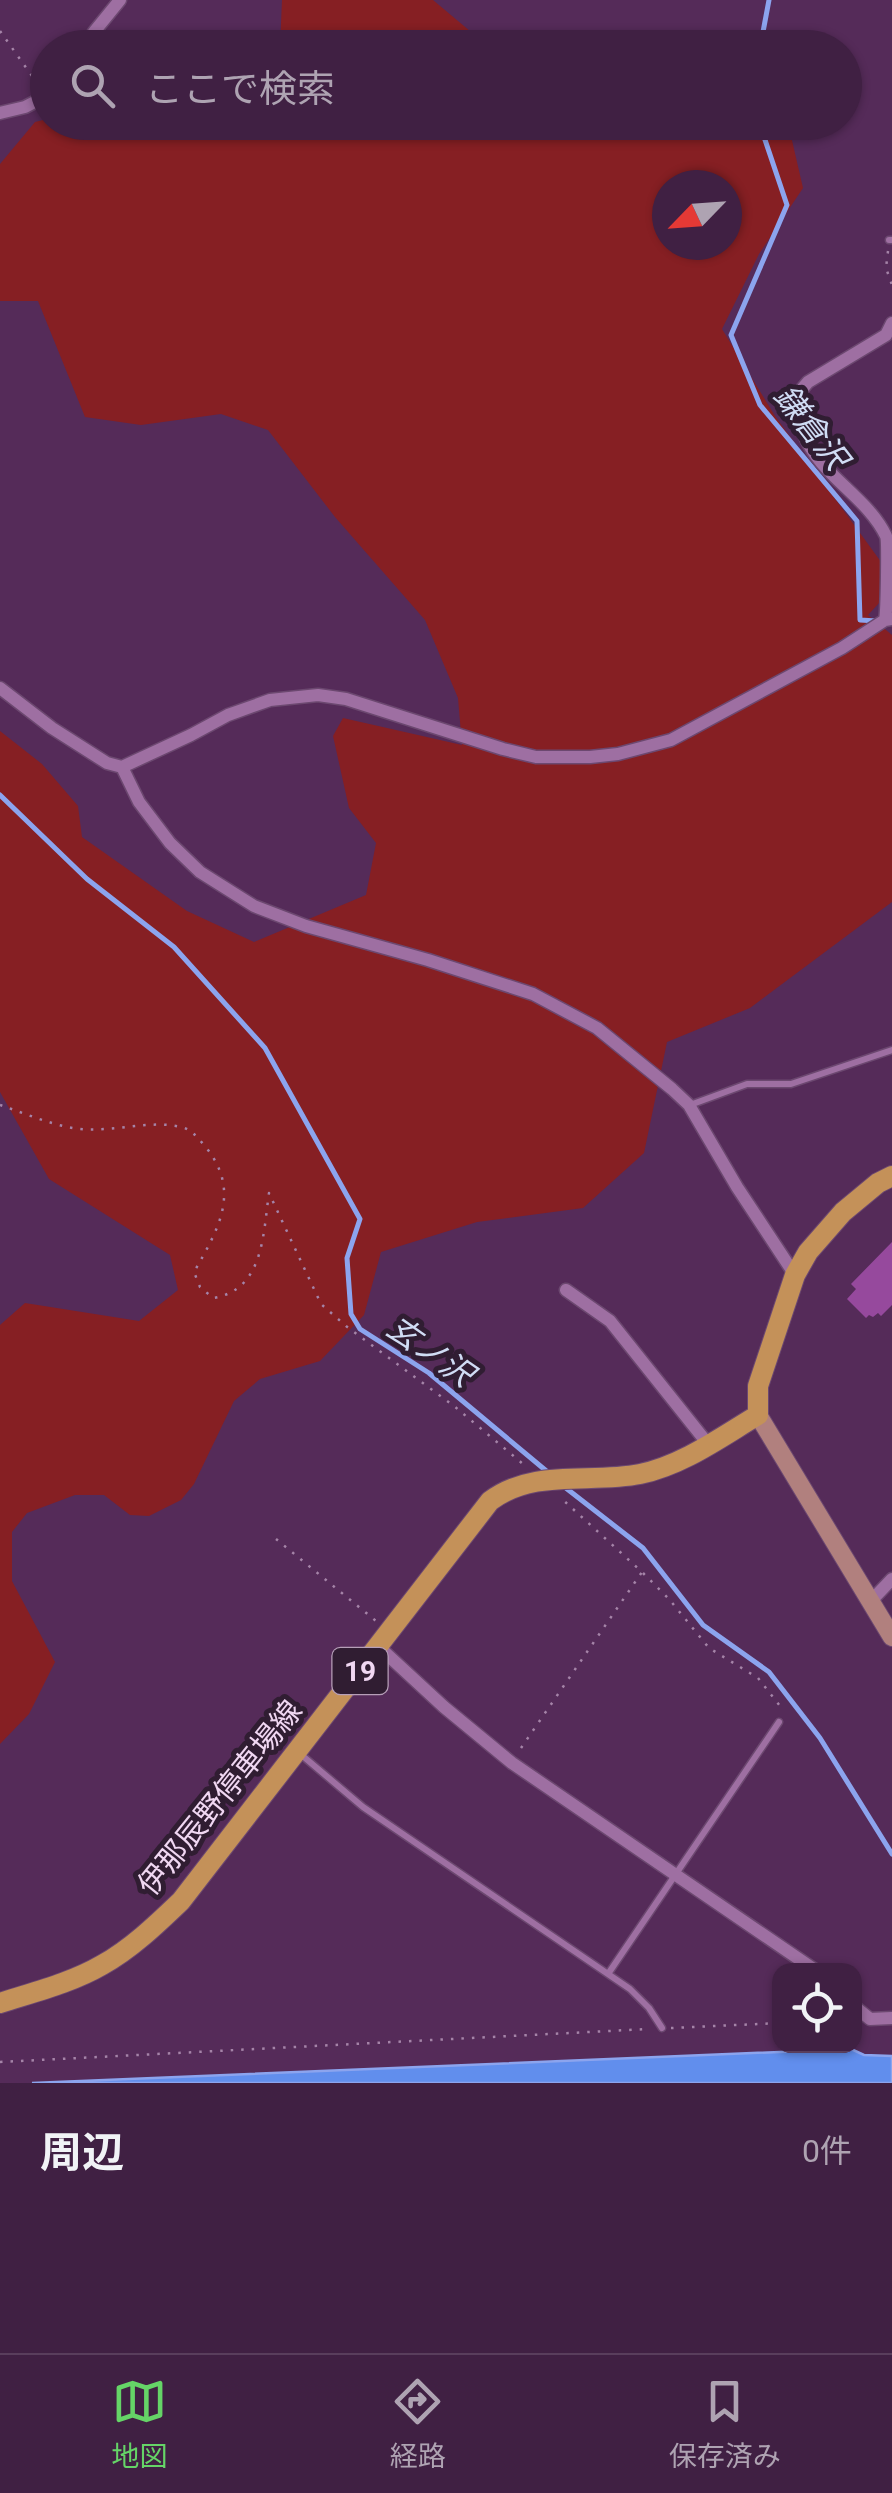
<!DOCTYPE html>
<html lang="ja">
<head>
<meta charset="utf-8">
<style>
  :root { --surface:#402043; --page:#47284a; --text:#f1f3f6; --muted:#aea3b2; --line:#593e5c; --accent:#65d467 }
  body { margin:0; font-family:Roboto,"Noto Sans JP",sans-serif; background:var(--page); color:var(--text) }
  .controls { position:absolute; right:30px; bottom:30px; display:grid; overflow:hidden; border-radius:20px; box-shadow:0 2px 8px #0004 }
  .controls button { width:90px; height:90px; display:grid; place-items:center; padding:0; border:0; border-bottom:2px solid var(--line); background:var(--surface); color:var(--text); font:50px sans-serif }
  .compass { position:absolute; left:652px; top:170px; width:90px; height:90px; border-radius:50%; background:var(--surface); box-shadow:0 2px 8px #0004; rotate:245deg }
  .list { margin:0; padding:0; list-style:none }
  h2 { display:flex; justify-content:space-between; align-items:center; height:130px; margin:0; padding:0 40px; font-size:42px }
  h2 small { font-size:32px; font-weight:400; color:var(--muted) }
  .icon { flex:none; width:55px; height:55px; fill:none; stroke:currentColor; stroke-width:2; stroke-linecap:round; stroke-linejoin:round }
  .map { position:relative; flex:none; width:892px; height:2083px; overflow:hidden }
  .search { position:absolute; background:var(--surface); box-shadow:0 2px 8px #0004; left:30px; right:30px; top:30px; height:110px; display:flex; align-items:center; gap:25px; box-sizing:border-box; padding:0 35px; border-radius:55px; color:var(--muted); font-size:38px }
  .sheet { height:270px; background:var(--surface) }
  nav { display:flex; justify-content:space-around; align-items:center; box-sizing:border-box; height:140px; border-top:2px solid var(--line); background:var(--surface); font-size:28px; color:var(--muted) }
  nav a { display:grid; justify-items:center; gap:5px }
  nav .on { color:var(--accent) }
  .map>svg:first-child { display:block }
</style>
</head>
<body>
<div class="map">
<svg width="892" height="2083" viewBox="0 0 892 2083">
  <rect width="100%" height="100%" fill="#552b59"/>
  <path fill="#861f23" fill-rule="evenodd" d="M282,0h151l56,47h-209z
    M47,119l1,3 41,1 26,11 38,-10 54,-2 581,1 15,65 -44,66 -37,75 53,87 117,161v12l-24,26 24,20v267l-142,106 -83,34 -23,111 -61,55 -106,14 -96,30 -17,63 -44,46 -60,18 -26,22 -40,83 -13,16 -32,16 -19,-1 -26,-20h-29l-48,18 -15,19v49l43,81 -26,52 -29,30v-419l25,-22 114,18 39,-31 -8,-35 -121,-76 -49,-87v-361l42,33 36,42 4,31 105,74 67,31 112,-47 10,-52 -27,-35 -16,-72 10,-18 119,27 -4,-47 -33,-78 -90,-103 -67,-87 -47,-16 -80,11 -56,-8 -47,-116h-38v-137l35,-42zM667,185h60v60h-60z"/>
  <path fill="#618eed" stroke="#8ca4ee" stroke-width="2.5" d="M851,2049l13,6 28,1v27h-860z"/>
  <g fill="none" stroke-linecap="round" stroke-linejoin="round">
    <path stroke="#8ca4ee" stroke-width="5" d="M760,48l9,-48
      M759,122l28,83 -56,130 29,70 97,116 3,99 17,1
      M0,795l87,84 87,68 91,101 95,171 -13,39 4,56 9,15 69,44 121,101
      M562,1485l81,63 60,77 66,47 51,66 72,116"/>
  </g>
  <path fill="#96499d" d="M892,1242v63l-11,11 -3,-3 -5,4 -4,-2 -3,3 -19,-19 9,-10 -5,-5z"/>
  <g fill="none" stroke-linecap="round" stroke-linejoin="round">
    <defs>
      <path id="lane" d="M889,240h3
        M690,1105l57,-21h44l101,-34
        M298,1752l65,55 267,182 19,19 13,20
        M608,1974l171,-252"/>
      <path id="street" d="M85,48l9,-16 26,-32
        M0,113l25,-6 23,-12
        M885,620c2,-10 3,-79 1,-84 -19,-40 -67,-61 -82,-102 -4,-12 -5,-26 -8,-38l12,-14 78,-47 6,-12
        M0,688l52,40 55,35 15,4 69,-32 37,-20 42,-15 48,-5 28,4 157,50 33,8h54l28,-3 53,-14 171,-92 43,-28 7,-1
        M122,767l17,35 31,41 30,29 54,34 52,20 122,34 105,34 64,34 75,61 17,16 48,82 58,88
        M566,1290l44,31 98,123
        M871,1601l21,-22
        M379,1647l65,60 68,56 303,207
        M854,2006l16,13 22,-1"/>
      <path id="secondary" d="M758,1415l134,222"/>
      <path id="primary" d="M0,2003c34,-11 71,-20 102,-38 29,-16 55,-41 79,-64l309,-400c44,-33 100,-17 150,-27 43,-9 81,-37 118,-59v-29l37,-111 13,-23 35,-40 35,-29 14,-7"/>
    </defs>
    <use href="#lane" stroke="#6c4870" stroke-width="9"/>
    <use href="#street" stroke="#6c4870" stroke-width="15"/>
    <use href="#secondary" stroke="#6c4870" stroke-width="20"/>
    <use href="#primary" stroke="#6c4870" stroke-width="22"/>
    <path stroke="#a584a8" stroke-width="2.5" stroke-dasharray="2.5 8" stroke-linecap="butt" d="M0,31l37,52
      M888,251l-2,17 6,17
      M0,1105c24,8 49,19 73,23 37,6 75,-9 108,-1 10,2 16,10 23,18 38,45 15,83 -10,127l6,15 13,11c51,-8 50,-64 56,-105l52,111 25,22 108,80 69,58
      M276,1539l100,82
      M643,1573l26,26 40,49 49,30 22,28v5
      M521,1748l121,-176 -80,-73
      M671,2028l109,-5
      M0,2062l648,-33"/>
    <use href="#lane" stroke="#9e6fa2" stroke-width="6"/>
    <use href="#street" stroke="#9e6fa2" stroke-width="12"/>
    <use href="#secondary" stroke="#b1807e" stroke-width="18"/>
    <use href="#primary" stroke="#c49159" stroke-width="20"/>
  </g>
  <g text-anchor="middle" stroke-width="10" stroke-linejoin="round" paint-order="stroke">
    <rect fill="#301d32" stroke="#b69fb8" stroke-width="2.5" x="332.5" y="1648" width="55" height="46" rx="8"/>
    <g font-size="28" font-weight="bold" fill="#f0d7f2">
      <text x="360" y="1681">19</text>
    </g>
    <g font-size="30" fill="#f0d7f2" stroke="#301d32">
      <text transform="translate(220 1798) rotate(-51)" y="10">伊那辰野停車場線</text>
    </g>
    <g font-size="32" font-style="italic" fill="#d0dcf4" stroke="#301d32">
      <text transform="translate(811 427) rotate(52)" y="11">鎌倉沢</text>
      <text transform="translate(430 1351) rotate(35)" y="11">玄ノ沢</text>
    </g>
  </g>
</svg>
<div class="controls">
<button><svg class="icon" aria-label="locate" viewBox="0 0 24 24"><circle cx="12" cy="12" r="6"/><path d="M12 2v4M12 18v4M2 12h4M18 12h4"/></svg></button>
</div>
<svg class="compass" viewBox="-18 -18 36 36"><path d="M0-13l5 13h-10z" fill="#e53935"/><path d="M0 13l5-13h-10z" fill="#aea3b2"/></svg>
<div class="search"><svg class="icon" aria-label="search" viewBox="0 0 24 24"><circle cx="10" cy="10" r="6"/><path d="M15 15l6 6"/></svg>ここで検索</div>
</div>
<section class="sheet">
<h2>周辺<small>0件</small></h2>
<ul class="list">
</ul>
</section>
<nav>
<a class="on"><svg class="icon" aria-label="map" viewBox="0 0 24 24"><path d="M3 6l6-2 6 2 6-2v14l-6 2-6-2-6 2zM9 4v14M15 6v14"/></svg>地図</a>
<a><svg class="icon" aria-label="directions" viewBox="0 0 24 24"><path d="M12 3l9 9-9 9-9-9zM9 14v-3h6M13 9l2 2-2 2"/></svg>経路</a>
<a><svg class="icon" aria-label="saved" viewBox="0 0 24 24"><path d="M7 4h10v16l-5-4-5 4z"/></svg>保存済み</a>
</nav>
</body>
</html>
